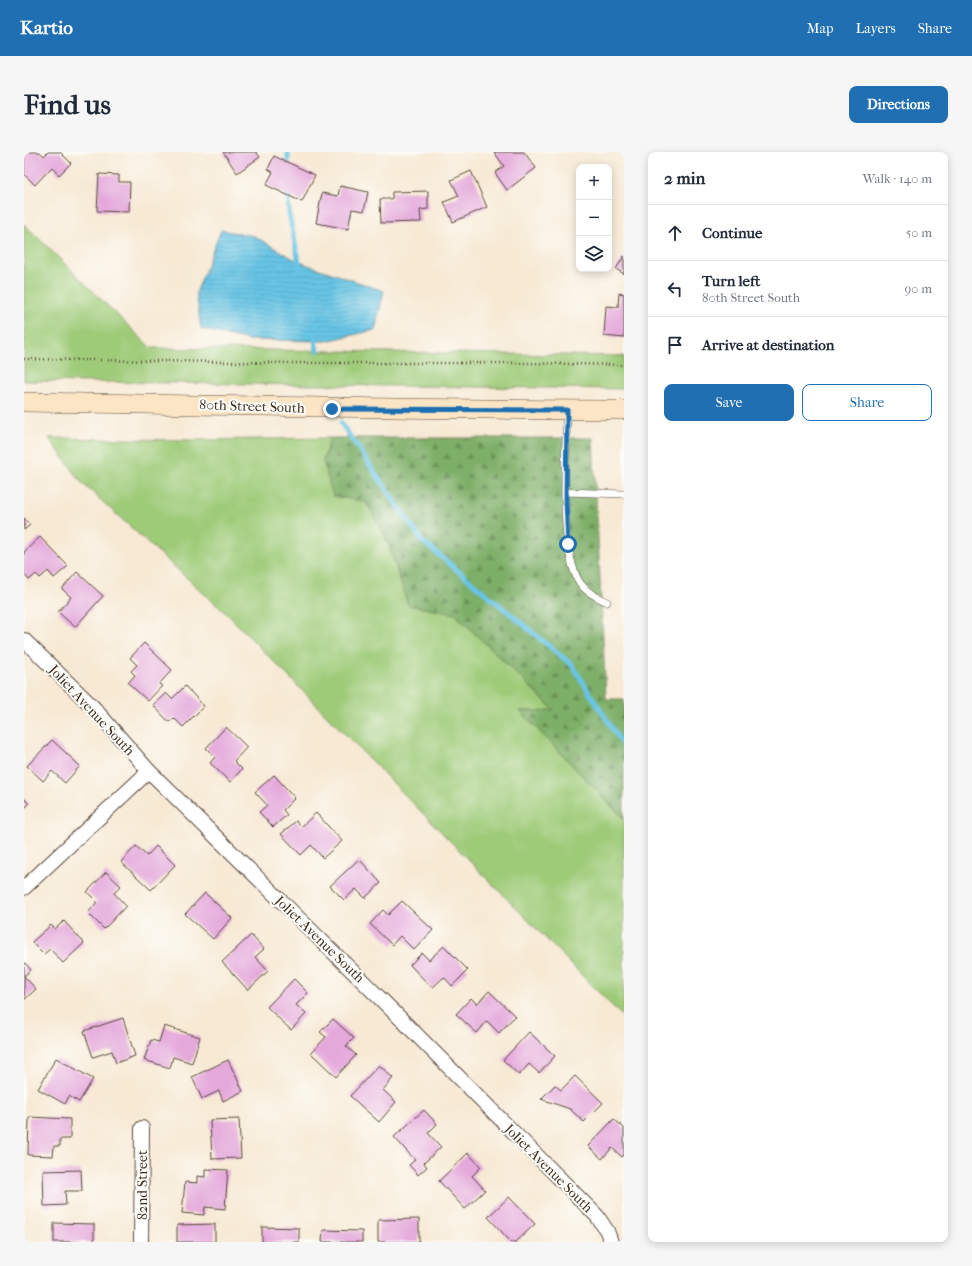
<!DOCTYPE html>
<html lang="en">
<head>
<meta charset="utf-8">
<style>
  :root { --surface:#fff; --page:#f6f6f7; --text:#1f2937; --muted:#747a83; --line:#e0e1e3; --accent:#1f6fb2 }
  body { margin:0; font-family:"IM FELL French Canon",serif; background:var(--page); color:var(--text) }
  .controls { position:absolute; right:12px; top:12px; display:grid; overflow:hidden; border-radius:8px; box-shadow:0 2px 10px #0003 }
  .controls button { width:36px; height:36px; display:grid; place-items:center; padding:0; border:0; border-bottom:1px solid var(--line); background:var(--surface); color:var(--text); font:20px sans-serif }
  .stop { position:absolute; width:12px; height:12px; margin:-9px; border:3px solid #1f6fb2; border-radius:50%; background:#fff }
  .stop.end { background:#1f6fb2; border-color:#fff; box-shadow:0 1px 4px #0008 }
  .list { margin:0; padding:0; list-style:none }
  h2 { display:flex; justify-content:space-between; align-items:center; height:52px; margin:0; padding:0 16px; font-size:17px }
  h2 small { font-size:13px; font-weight:400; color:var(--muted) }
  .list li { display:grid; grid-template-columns:26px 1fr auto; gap:12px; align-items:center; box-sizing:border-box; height:56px; padding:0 16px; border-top:1px solid var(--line) }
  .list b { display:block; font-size:15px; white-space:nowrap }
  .list p { margin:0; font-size:13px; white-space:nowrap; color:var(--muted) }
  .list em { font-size:13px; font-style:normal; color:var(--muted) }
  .actions { display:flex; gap:8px; padding:12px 16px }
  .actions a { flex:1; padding:9px 0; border:1px solid var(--accent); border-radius:8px; text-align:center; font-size:14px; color:var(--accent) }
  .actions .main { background:var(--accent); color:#fff }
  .icon { flex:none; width:22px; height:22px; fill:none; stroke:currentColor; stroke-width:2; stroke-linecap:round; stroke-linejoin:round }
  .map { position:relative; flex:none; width:600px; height:1090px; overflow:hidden; border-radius:8px }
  header { display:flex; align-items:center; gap:24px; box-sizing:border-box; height:56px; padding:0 20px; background:var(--accent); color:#fff }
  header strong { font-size:19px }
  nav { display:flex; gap:22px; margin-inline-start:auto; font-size:14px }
  .intro { display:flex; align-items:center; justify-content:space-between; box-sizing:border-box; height:96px; padding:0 24px }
  h1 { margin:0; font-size:28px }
  .button { padding:10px 18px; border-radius:8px; background:var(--accent); color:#fff; font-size:14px; font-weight:700 }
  main { display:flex; gap:24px; padding:0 24px }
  aside { flex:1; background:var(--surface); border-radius:8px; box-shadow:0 2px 10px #0003 }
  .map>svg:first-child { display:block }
</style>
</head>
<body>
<header>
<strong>Kartio</strong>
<nav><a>Map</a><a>Layers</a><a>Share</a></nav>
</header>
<div class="intro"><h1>Find us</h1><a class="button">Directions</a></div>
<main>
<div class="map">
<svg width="600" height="1090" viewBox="0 0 600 1090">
  <defs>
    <pattern id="forest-firs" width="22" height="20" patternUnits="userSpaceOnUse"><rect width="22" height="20" fill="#7eaf68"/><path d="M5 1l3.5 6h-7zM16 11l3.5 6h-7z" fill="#688f55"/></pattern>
    <pattern id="water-rules" width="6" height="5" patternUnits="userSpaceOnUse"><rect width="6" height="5" fill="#67c5e5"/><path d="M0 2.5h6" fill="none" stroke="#5aa9c4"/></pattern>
  </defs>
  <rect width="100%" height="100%" fill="#fdfcf7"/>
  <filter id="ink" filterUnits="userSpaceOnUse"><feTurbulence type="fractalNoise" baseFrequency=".025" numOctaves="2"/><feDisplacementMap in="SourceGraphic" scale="8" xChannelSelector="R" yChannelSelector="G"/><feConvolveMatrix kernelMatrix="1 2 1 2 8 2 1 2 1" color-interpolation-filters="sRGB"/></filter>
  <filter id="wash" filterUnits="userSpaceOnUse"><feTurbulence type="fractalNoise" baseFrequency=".012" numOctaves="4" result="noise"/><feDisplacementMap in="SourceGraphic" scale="16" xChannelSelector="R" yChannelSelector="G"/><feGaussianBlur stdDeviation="0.9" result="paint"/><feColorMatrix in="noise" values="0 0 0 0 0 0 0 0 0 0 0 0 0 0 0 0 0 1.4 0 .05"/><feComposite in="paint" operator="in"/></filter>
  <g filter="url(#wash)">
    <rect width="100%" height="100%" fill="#f7e9d4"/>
    <path fill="#9ecb78" stroke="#6c7a4b" d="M0,72l127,124 473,8v33l-600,-8z
      M25,286l142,2 139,-2 -7,23 43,41 22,40 20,63 47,9 100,97h-35l104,108v199l-393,-400 -149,-135z"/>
    <path fill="url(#forest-firs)" stroke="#5c6c43" d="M306,286h263l13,261h18v120l-104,-108 34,-1 -99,-96 -47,-9 -20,-63 -22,-40 -33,-6 -10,-35z"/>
    <path fill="url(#water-rules)" stroke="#517882" d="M197,78l33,6 45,26 85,29 -9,39 -49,11 -77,-1 -48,-11 -5,-36z"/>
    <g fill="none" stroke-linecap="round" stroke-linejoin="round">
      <path stroke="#67c5e5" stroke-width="5" d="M264,0v17
        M264,37l1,24 11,55
        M290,182l3,17
        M317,271l81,118 150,124 52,82"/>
    </g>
    <g id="blocks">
      <path fill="#e4a8db" d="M0,0h16l4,4 4,-4h12l11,11 -12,12 -7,-8 -17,18 -11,-11z
        M199,0h33l4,5 -23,16z
        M470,0h30l12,16 -29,22 -12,-17 9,-7z
        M250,4l41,19 -13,27 -36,-17 7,-13 -5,-3z
        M447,19l16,36 -34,15 -9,-20 15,-6 -8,-16z
        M75,22l20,1v7h11l-1,30 -32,-1z
        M316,34l28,6 -4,19 -12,-2 -4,20 -32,-6 6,-30 16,3z
        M404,39v18l-8,1 1,12 -40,1 -1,-24h12v-7z
        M600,104v18l-8,-5z
        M595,141l5,1v44l-20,-2 2,-30 12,1z
        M0,366l6,7 -6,5z
        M16,385l28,29 -14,12 -6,-7 -8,7 -4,-4 -7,6 -5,-6v-22z
        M53,420l26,24 -28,31 -17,-15 13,-15 -9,-8z
        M120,491l28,27 -13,14 3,2 -14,15 -20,-18 7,-8 -4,-4 6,-6 -7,-7z
        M161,534l19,20 -21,21 -9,-9 -5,4 -16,-17 13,-12 6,6z
        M202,575l21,20 -13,14 8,8 -12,13 -20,-19 5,-6 -9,-9z
        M28,588l28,26 -15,17 -13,-12 -9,10 -16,-15z
        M250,623l21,23 -12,12 4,5 -14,12 -14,-15 8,-7 -12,-13z
        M0,646l5,6 -5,5z
        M292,661l26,28 -19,17 -12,-13 -10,10 -20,-21 15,-13 5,6z
        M112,694l11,10 9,-10 19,19 -24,25 -30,-28z
        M335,707l22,24 -16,15 -9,-9 -12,11 -14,-14z
        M82,720l15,14 -7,7 12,13 -22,23 -16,-16 9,-11 -10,-10z
        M181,741l27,25 -19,21 -28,-25z
        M378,749l31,29 -19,20 -14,-14 -8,9 -22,-21 13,-14 5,5z
        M40,769l20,22 -21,20 -13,-14 -6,5 -12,-12 19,-17 4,4z
        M227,783l13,14 -9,8 13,14 -20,19 -26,-28z
        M420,794l24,24 -16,16 -8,-9 -12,11 -22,-23 12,-12 7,7z
        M0,810l7,8 -7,6z
        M0,824l12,13 -12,11z
        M270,827l14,14 -12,12 10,9 -15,16 -24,-23z
        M465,839l26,25 -16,17 -12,-12 -10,12 -21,-19 15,-16 6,6z
        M99,866l12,38 -19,7 -4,-12 -19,6 -9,-26z
        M309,867l21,19 -8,8 10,9 -20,22 -25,-24 15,-16 -6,-5z
        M140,874l36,11 -8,26 -19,-6 -3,11 -26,-8 7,-20 8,2z
        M505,880l26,24 -16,17 -10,-9 -10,11 -16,-15z
        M32,906l37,21 -14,23 -10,-6 -4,8 -27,-15z
        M204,908l15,31 -20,10 -4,-10 -17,8 -10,-22z
        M355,913l14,13 -10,12 13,12 -17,20 -29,-26z
        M551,924l28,27 -19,19 -14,-13 -29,-10 14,-14 6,5z
        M400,958l13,14 -9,9 13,14 -17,16 3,4 -9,8 -9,-10 6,-5 -21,-23z
        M5,965l41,2v20h-10v7h-6l-1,10 -25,-1z
        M215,967l2,39 -29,1 -2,-39z
        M590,967l10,9v27l-2,2 -10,-9 -10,11 -14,-13z
        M444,1001l13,14 -9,9 13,14 -20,19 -26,-28z
        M181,1017l23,1 -3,39 -20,-2 -1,8 -22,-2 3,-31 12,1v-7l8,1z
        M57,1018l1,21h-17l1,14 -22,1 -1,-35z
        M485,1045l26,27 -19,18h-5l-23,-25z
        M395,1067v23h-41v-22z
        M30,1071l40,1v18h-40z
        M191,1072v18h-38v-17z
        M238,1075l37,1v14h-37z
        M299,1078l39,1v11h-40z"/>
    </g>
  </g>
  <g filter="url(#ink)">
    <use href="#blocks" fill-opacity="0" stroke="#574739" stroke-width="1"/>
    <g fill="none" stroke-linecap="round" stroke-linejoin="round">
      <defs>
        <path id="service" d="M543,258c-1,42 -9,140 13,173 6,9 17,14 27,19
          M542,340l58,2"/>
        <path id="minor" d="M0,488l69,67 56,64 249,245 199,200 10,15 4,11
          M0,736l125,-117
          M117,1090l1,-114"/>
        <path id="secondary" d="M0,250c200,3 400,8 600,8"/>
      </defs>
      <use href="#service" stroke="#574739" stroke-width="8"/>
      <use href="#minor" stroke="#574739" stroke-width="16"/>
      <use href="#secondary" stroke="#574739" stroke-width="20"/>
      <path stroke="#574739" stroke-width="2.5" stroke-dasharray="1 3" stroke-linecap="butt" d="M0,207l273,4h227l100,2"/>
      <use href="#service" stroke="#fff" stroke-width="7"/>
      <use href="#minor" stroke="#fff" stroke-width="14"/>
      <use href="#secondary" stroke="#fce5c4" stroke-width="19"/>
    </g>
  </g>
  <g fill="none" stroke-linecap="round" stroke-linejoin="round" filter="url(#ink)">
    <path stroke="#1f6fb2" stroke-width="5" d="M308,257l235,1 -1,91 2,43"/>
  </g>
  <g text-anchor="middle" stroke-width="4" stroke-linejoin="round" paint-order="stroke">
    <g font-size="14" fill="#3b2a1e" stroke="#fdfcf7">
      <text transform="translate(228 254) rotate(2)" y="5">80th Street South</text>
      <text transform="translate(68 558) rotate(47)" y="5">Joliet Avenue South</text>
      <text transform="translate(296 787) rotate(44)" y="5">Joliet Avenue South</text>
      <text transform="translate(525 1016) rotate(45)" y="5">Joliet Avenue South</text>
      <text transform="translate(118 1033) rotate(-90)" y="5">82nd Street</text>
    </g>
  </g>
</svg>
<div class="controls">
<button>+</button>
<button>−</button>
<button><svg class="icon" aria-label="layers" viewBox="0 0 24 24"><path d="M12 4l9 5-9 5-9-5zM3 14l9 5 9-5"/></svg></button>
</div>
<div class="stop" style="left:544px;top:392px"></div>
<div class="stop end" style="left:308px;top:257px"></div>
</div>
<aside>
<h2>2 min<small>Walk · 140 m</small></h2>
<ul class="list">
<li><svg class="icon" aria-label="ahead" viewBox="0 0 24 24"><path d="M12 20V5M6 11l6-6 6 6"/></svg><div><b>Continue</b></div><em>50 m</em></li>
<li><svg class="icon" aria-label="left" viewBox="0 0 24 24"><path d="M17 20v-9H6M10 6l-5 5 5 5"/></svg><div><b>Turn left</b><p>80th Street South</p></div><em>90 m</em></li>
<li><svg class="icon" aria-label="arrive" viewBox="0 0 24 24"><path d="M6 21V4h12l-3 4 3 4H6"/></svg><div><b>Arrive at destination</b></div></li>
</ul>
<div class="actions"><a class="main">Save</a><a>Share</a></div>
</aside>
</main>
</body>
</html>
